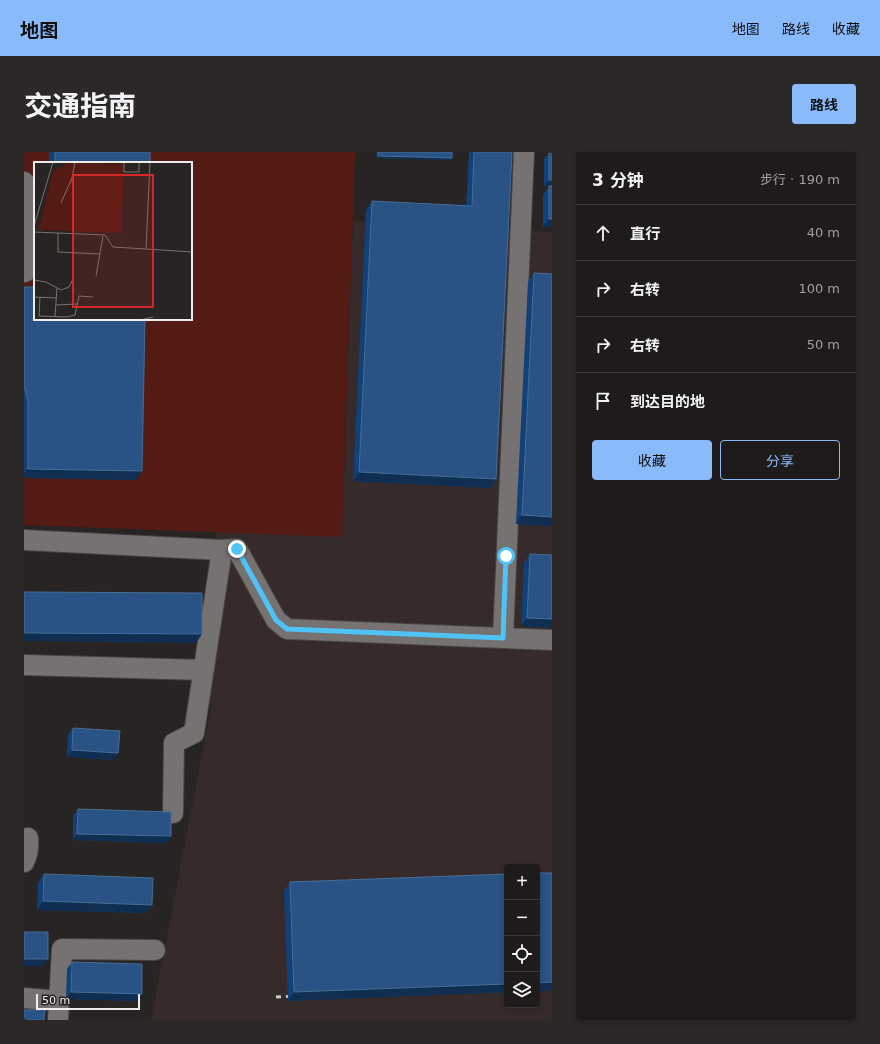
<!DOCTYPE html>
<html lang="zh">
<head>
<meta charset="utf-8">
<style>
  :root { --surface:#1e1b1a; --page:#2b2827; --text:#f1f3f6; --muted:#a1a1a2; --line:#3c3939; --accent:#89bafc }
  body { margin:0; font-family:"DejaVu Sans","Noto Sans SC",sans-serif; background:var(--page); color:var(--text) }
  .controls { position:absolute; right:12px; bottom:12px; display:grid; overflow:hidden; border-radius:4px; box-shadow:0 2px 6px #0003 }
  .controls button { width:36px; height:36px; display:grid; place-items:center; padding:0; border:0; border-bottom:1px solid var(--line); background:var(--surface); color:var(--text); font:20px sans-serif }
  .scale { position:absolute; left:12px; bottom:10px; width:104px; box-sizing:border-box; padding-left:4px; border:2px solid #efedec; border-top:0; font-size:11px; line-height:14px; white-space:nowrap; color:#efedec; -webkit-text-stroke:3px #282423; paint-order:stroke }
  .stop { position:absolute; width:12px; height:12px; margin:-9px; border:3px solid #4fc3f7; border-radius:50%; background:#fff }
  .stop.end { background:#4fc3f7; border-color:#fff; box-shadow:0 1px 4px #0008 }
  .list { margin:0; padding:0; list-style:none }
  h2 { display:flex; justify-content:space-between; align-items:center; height:52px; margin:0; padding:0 16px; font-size:17px }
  h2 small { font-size:13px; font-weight:400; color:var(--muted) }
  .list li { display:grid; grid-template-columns:26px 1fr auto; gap:12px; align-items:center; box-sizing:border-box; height:56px; padding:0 16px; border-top:1px solid var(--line) }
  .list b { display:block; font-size:15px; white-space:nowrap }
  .list em { font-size:13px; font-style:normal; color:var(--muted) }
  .actions { display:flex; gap:8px; padding:12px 16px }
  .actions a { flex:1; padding:9px 0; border:1px solid var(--accent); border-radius:4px; text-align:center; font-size:14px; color:var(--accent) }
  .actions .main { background:var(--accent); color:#111 }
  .icon { flex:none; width:22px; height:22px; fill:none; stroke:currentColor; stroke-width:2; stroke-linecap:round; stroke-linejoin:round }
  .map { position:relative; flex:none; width:528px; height:868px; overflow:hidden; border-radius:4px }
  header { display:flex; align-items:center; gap:24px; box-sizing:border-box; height:56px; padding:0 20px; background:var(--accent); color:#111 }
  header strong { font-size:19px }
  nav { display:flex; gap:22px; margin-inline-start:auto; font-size:14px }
  .intro { display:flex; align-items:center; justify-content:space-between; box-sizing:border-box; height:96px; padding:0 24px }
  h1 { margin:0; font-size:28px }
  .button { padding:10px 18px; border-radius:4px; background:var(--accent); color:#111; font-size:14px; font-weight:700 }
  main { display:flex; gap:24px; padding:0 24px }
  aside { flex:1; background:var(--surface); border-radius:4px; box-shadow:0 2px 6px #0003 }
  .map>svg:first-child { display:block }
</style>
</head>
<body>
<header>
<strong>地图</strong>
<nav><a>地图</a><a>路线</a><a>收藏</a></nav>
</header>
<div class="intro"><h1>交通指南</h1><a class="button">路线</a></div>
<main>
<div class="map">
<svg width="528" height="868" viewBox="0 0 528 868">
  <rect width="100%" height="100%" fill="#282423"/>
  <path fill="#362b2a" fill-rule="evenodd" d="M329,69l199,11v788h-401l61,-317 -19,-2 22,-135 1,-34 126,4zM483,715h30v138h-30z"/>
  <path fill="#531b14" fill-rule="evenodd" d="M0,0h331l-13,385 -318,-12zM11,11h156v156h-156z"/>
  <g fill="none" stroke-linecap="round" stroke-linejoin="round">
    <defs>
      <path id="minor" d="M0,30l7,9 -6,81
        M0,388l198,10 15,-1 39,71 11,9 216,9 21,-486
        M479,486l49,2
        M0,513l180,5
        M149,661l1,-70 20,-10 28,-183
        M0,710c4,-8 5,-14 4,-24
        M0,846l35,3
        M34,868l4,-71 93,1"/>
    </defs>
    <use href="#minor" stroke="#464343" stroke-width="22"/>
    <use href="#minor" stroke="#767271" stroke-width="20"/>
    <path stroke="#cecbca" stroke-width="3" stroke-dasharray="5 5" stroke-linecap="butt" d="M252,845l23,-1"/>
  </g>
  <path fill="#114178" d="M25,0h101v11h-101z
    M353,0h75v6l-1,2 -75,-2z
    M445,0h43l-16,327 -6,9 -137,-7 13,-271 6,-9 94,5z
    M525,1l3,74h-9v-32l6,-9h-5v-27z
    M510,121l18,1v252l-36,-2 12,-242z
    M0,135l112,193 -112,-2z
    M506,402l22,74 -31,-2 3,-63z
    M49,576l45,25 -4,7 -47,-3 1,-22z
    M54,657l93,27 -5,7 -93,-3v-24z
    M20,722l102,39 -109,-3 1,-27z
    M483,722v118l-219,9 -4,-110 6,-9z
    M48,810l70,32 -5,7 -71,-2 1,-30z"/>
  <path fill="#102e51" d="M354,4l74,2 -1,2 -75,-2z
    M525,28h3v6h-8z
    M525,67h3v8h-9z
    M4,317l114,2 -6,9 -112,-2v-4z
    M335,320l137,7 -6,9 -137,-7z
    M498,363l30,2v9l-36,-2z
    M503,466l25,1v9l-31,-2z
    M0,481l178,1 -6,9 -172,-2z
    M48,598l46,3 -4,7 -47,-3z
    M53,682l94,2 -5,7 -93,-3z
    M19,749l109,4 -6,8 -109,-3z
    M0,807h24l-5,7h-19z
    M528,830v9h-15v-8z
    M483,832v8l-219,9 6,-9z
    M47,840l71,2 -5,7 -71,-2z"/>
  <path fill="#295384" stroke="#486c94" d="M31,0h95v11h-95z
    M354,0h74v6l-74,-2z
    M450,0h38l-16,327 -137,-7 13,-271 100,5z
    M525,1h3v27h-3z
    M525,34h3v33h-3z
    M510,121l18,1v243l-30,-2z
    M0,135h11v32h110l-3,152 -114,-2v-68l-4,-15z
    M506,402l22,1v64l-25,-1z
    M0,440l178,1v41l-178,-1z
    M49,576l47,3 -2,22 -46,-3z
    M54,657l93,3v24l-94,-2z
    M513,721h15v109l-15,1z
    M20,722l109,4 -1,27 -109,-4z
    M483,722v110l-213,8 -4,-110z
    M0,780h24v27h-24z
    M48,810l70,2v30l-71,-2z
    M0,858h21l-1,10h-20z"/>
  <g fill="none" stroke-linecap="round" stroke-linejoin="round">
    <path stroke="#4fc3f7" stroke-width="5" d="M213,397l39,71 11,9 216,9 3,-82"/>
  </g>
  <g transform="translate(10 10)">
    <rect width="158" height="158" fill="#282423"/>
    <path d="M35,1l55,1 -3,69 -83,-3 15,-59z" fill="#531b14"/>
    <path fill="none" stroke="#787473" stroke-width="1" d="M90,0v10h15v-10M38,16l1,15M27,41l11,-25 3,-16M0,64l19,-64M0,70l71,3 8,12 33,2 4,-87M24,71v19l42,2M112,87l46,3M62,114l7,-40M0,118l12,2 15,8 8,-3 4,-8M0,135l22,1M6,135l-1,19 27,1 9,-2 4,-19 14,1M22,143l22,-1M21,154l2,-28M106,158l13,-3"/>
    <path fill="#d62828" fill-opacity="0.15" stroke="#d62828" stroke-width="2" d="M39,13h80v132h-80z"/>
    <rect width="158" height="158" fill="none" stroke="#efedec" stroke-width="2"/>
  </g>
</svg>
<div class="controls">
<button>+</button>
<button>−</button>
<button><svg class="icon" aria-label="locate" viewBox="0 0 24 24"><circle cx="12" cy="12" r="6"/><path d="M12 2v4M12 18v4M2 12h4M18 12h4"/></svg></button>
<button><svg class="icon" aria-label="layers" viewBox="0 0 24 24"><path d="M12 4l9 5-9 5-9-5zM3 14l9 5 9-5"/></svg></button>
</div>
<div class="scale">50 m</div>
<div class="stop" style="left:482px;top:404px"></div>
<div class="stop end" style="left:213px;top:397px"></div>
</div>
<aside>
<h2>3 分钟<small>步行 · 190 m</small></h2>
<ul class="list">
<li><svg class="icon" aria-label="ahead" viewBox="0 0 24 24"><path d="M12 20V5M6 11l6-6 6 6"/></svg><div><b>直行</b></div><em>40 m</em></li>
<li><svg class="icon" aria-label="right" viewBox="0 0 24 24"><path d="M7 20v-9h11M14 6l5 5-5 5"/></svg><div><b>右转</b></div><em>100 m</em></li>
<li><svg class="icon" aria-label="right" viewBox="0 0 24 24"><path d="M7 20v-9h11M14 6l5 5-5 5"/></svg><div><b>右转</b></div><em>50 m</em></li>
<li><svg class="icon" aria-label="arrive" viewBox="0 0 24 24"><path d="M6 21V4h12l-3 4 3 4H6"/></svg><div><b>到达目的地</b></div></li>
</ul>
<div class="actions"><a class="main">收藏</a><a>分享</a></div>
</aside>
</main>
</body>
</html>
